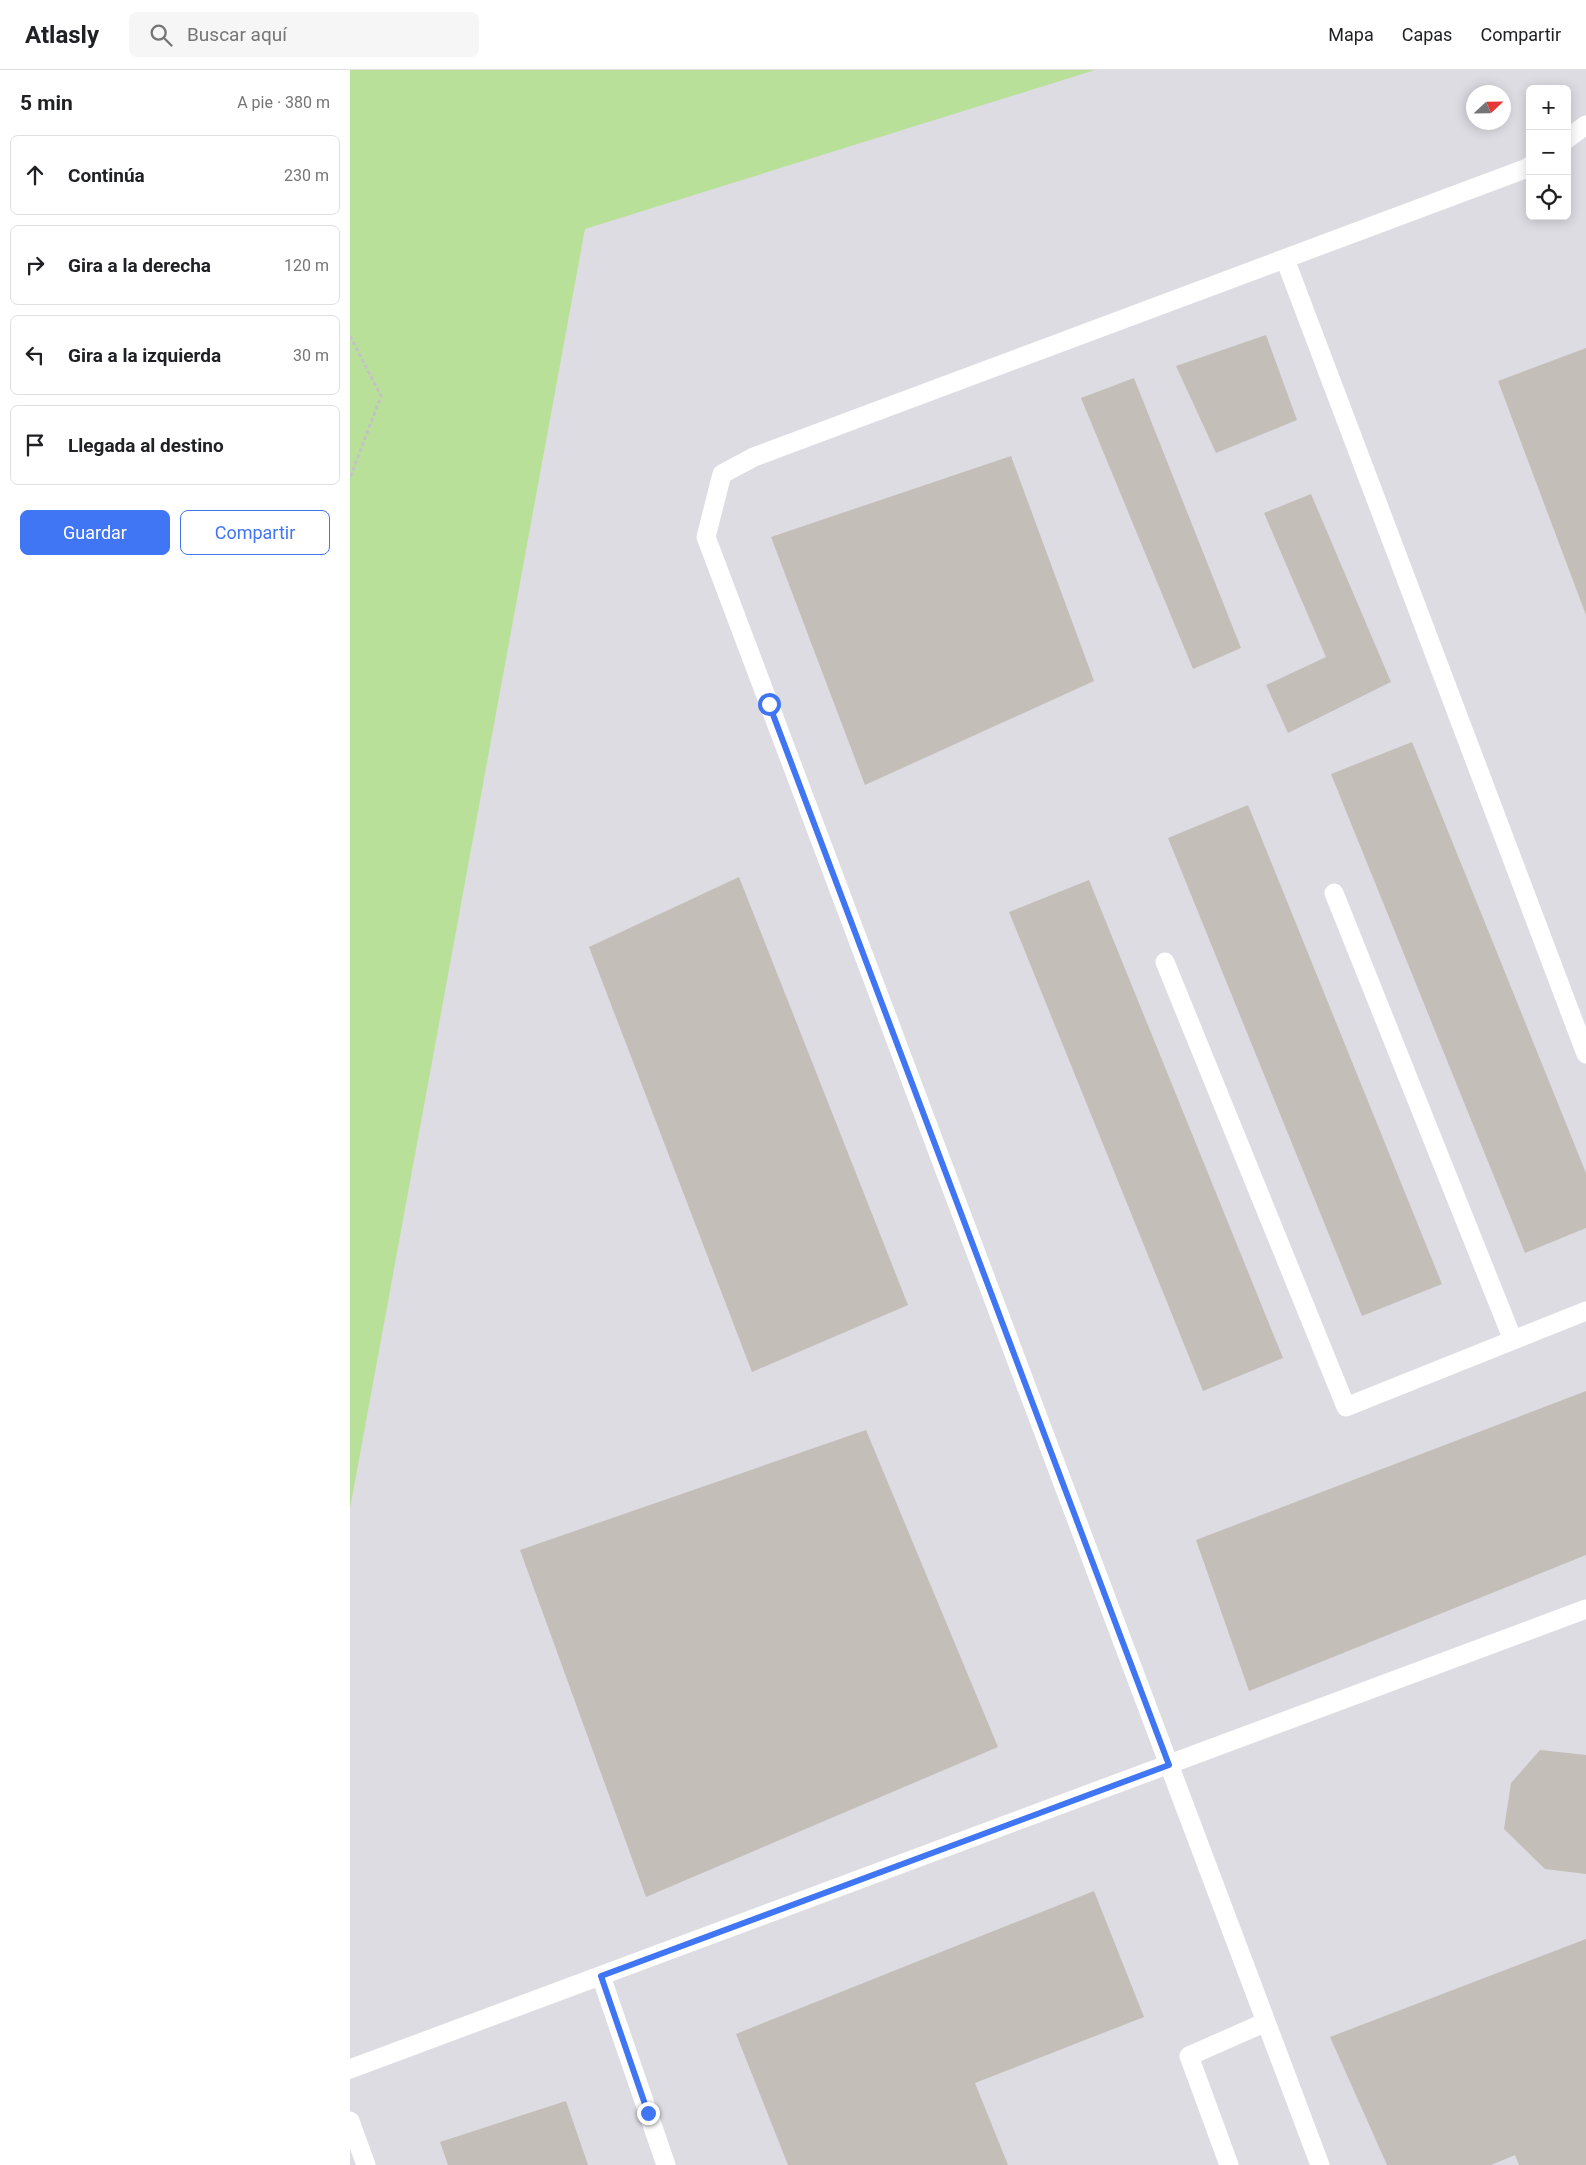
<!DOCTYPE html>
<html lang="es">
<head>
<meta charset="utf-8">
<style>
  :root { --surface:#fff; --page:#f6f6f6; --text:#202124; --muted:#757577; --line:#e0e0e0; --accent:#4075f3 }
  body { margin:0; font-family:Roboto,sans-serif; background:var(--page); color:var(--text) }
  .controls { position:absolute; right:15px; top:15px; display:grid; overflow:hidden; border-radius:8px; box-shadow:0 2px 12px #0003 }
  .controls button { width:45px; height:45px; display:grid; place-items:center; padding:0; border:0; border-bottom:1px solid var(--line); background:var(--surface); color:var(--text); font:25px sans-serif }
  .compass { position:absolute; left:1116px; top:15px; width:45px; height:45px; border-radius:50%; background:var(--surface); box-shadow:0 2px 12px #0003; rotate:68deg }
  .stop { position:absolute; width:15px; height:15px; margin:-11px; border:4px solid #4075f3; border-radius:50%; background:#fff }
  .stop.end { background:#4075f3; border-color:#fff; box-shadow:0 1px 5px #0008 }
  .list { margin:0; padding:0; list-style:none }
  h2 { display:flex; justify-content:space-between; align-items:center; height:65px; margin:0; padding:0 20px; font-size:21px }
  h2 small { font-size:16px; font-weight:400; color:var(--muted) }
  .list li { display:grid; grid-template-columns:32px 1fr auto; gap:15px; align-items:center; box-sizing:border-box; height:80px; margin:0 10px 10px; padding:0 10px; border:1px solid var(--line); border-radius:8px }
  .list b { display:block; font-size:19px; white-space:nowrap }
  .list em { font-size:16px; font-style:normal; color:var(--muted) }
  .actions { display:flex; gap:10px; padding:15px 20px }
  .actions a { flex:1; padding:11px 0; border:1px solid var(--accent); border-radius:8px; text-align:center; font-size:18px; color:var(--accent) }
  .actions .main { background:var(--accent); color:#fff }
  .icon { flex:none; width:28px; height:28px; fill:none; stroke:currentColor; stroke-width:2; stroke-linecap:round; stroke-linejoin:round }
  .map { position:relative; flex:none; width:1236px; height:2095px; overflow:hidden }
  header { display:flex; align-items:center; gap:30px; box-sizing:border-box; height:70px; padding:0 25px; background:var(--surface); border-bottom:1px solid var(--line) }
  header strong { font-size:24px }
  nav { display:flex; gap:28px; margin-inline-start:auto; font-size:18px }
  .search { width:350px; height:45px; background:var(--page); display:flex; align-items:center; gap:12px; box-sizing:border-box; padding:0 18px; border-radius:8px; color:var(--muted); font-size:19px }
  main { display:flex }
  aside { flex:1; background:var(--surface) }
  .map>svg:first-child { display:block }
</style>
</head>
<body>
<header>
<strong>Atlasly</strong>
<div class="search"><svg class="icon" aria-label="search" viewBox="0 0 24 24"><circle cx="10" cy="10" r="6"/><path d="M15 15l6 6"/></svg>Buscar aquí</div>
<nav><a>Mapa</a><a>Capas</a><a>Compartir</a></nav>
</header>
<main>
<aside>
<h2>5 min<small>A pie · 380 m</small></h2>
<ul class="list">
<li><svg class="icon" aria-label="ahead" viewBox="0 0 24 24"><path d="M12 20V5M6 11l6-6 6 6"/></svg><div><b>Continúa</b></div><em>230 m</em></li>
<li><svg class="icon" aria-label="right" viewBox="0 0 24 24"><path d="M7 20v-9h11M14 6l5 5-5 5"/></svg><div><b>Gira a la derecha</b></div><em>120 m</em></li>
<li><svg class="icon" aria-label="left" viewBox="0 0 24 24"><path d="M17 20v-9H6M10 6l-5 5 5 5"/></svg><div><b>Gira a la izquierda</b></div><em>30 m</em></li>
<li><svg class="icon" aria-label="arrive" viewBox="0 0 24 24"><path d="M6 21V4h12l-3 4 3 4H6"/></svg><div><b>Llegada al destino</b></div></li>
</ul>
<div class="actions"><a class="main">Guardar</a><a>Compartir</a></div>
</aside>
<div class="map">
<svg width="1236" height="2095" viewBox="0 0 1236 2095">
  <rect width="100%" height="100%" fill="#ebe2db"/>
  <path fill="#dddce3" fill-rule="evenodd" d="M697,0h539v2095h-1236v-656l235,-1280zM1180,19h37v127h-37zM1124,22h30v30h-30z"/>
  <path fill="#b9e099" d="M0,0h745l-510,159 -235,1280z"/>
  <path fill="#c3beb7" d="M916,265l31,85 -81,33 -40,-87z
    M1236,278v267l-88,-234z
    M784,308l107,270 -48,21 -112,-271z
    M661,386l83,225 -229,104 -94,-248z
    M961,424l80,188 -103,51 -22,-48 60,-28 -62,-144z
    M1062,672l174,431v55l-61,25 -194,-479z
    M898,735l194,479 -80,32 -194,-478z
    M389,807l169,428 -156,67 -163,-425z
    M739,810l194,478 -80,33 -194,-479z
    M1236,1321v164l-337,136 -53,-151z
    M516,1360l132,317 -352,150 -126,-347z
    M1190,1680l46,5v119l-41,-5 -41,-40 7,-46z
    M744,1821l50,126 -169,66 33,82h-220l-52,-131z
    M1236,1869v226h-67l-4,-10 -24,10h-104l-57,-128z
    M216,2031l22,64h-140l-8,-23z"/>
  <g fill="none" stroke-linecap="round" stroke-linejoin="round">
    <path stroke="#c3c3c3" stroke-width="3" stroke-dasharray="4 2.5" stroke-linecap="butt" d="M0,266l31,60 -31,82"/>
    <path stroke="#fff" stroke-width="19" d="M1217,69l19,-14
      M935,189l301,795
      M984,823l179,447
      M815,892l181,445 240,-96
      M251,1906l65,189
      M0,1999l1236,-460
      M0,2051l16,44
      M879,2095l-40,-109 77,-34
      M970,2095l-614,-1628 16,-63 32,-17 771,-288 5,-3"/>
  </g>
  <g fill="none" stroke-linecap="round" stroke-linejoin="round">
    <path stroke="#4075f3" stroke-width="6" d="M298,2043l-47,-137 568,-211 -400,-1061"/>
  </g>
</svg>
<div class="controls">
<button>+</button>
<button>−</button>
<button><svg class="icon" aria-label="locate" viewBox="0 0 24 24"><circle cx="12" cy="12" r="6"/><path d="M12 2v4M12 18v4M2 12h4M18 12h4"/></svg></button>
</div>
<svg class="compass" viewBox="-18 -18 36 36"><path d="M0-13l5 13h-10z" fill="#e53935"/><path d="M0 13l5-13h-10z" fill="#757577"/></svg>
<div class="stop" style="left:419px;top:634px"></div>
<div class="stop end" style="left:298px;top:2043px"></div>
</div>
</main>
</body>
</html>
